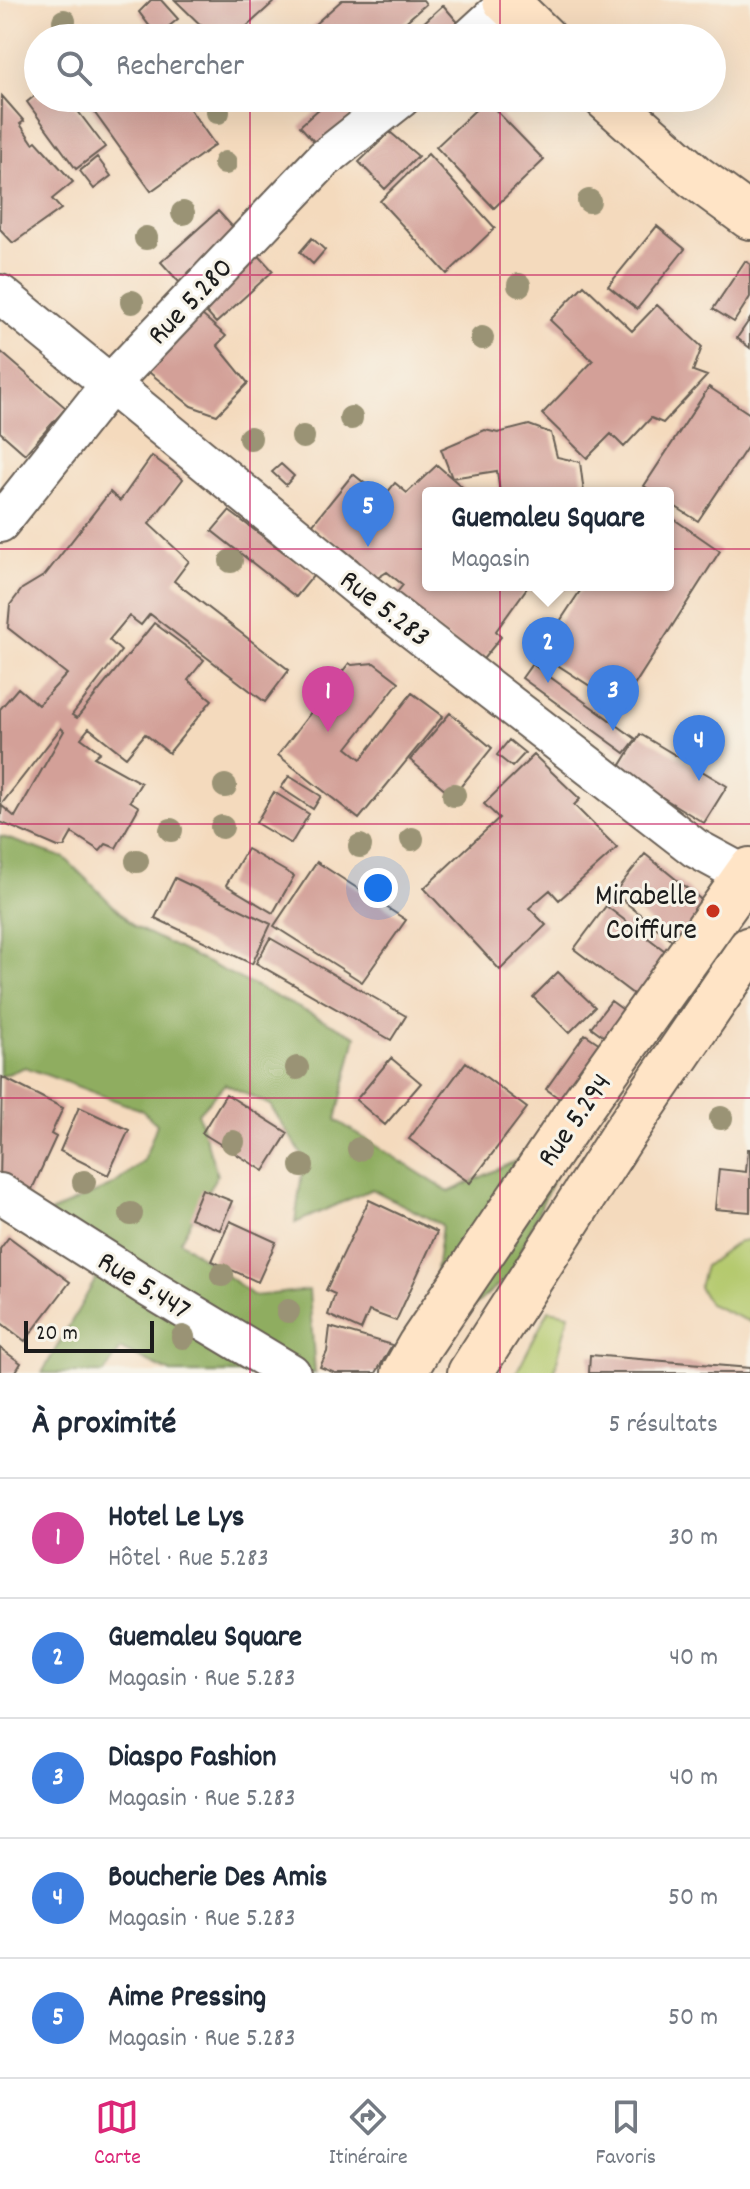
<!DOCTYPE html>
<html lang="fr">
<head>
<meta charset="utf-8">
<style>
  :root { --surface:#fff; --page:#f6f6f7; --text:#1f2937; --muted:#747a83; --line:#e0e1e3; --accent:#db2777 }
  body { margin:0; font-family:Dekko,sans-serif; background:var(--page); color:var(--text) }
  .scale { position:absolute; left:24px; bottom:20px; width:130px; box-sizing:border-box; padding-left:8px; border:4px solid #1c1c1c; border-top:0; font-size:22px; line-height:28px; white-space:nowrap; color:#1c1c1c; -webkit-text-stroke:6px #f7f3e8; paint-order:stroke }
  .you { position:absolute; left:378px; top:888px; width:28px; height:28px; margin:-20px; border:6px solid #fff; border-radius:50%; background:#1a73e8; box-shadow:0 0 0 12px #1a73e833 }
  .badge { display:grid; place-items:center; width:52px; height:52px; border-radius:50%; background:var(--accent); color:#fff; font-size:26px; font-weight:700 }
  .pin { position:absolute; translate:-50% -66px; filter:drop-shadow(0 2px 4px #0008) }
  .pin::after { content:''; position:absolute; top:42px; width:28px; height:24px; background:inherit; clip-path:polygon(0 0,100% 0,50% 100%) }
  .popup { position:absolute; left:422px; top:487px; width:252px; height:104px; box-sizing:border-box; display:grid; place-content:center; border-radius:8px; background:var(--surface); filter:drop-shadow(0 2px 6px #0005); font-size:26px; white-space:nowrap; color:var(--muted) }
  .popup b { font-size:30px; color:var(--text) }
  .popup::after { content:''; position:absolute; left:50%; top:100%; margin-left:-16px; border:16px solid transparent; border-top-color:var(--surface) }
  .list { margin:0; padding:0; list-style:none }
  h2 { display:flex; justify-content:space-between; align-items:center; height:104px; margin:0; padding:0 32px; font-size:34px }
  h2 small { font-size:26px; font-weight:400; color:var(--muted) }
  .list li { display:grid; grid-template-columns:52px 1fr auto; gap:24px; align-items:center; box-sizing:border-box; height:120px; padding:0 32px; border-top:2px solid var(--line) }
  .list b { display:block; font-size:30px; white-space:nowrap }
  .list p { margin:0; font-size:26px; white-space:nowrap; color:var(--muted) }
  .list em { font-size:26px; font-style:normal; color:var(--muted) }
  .icon { flex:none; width:44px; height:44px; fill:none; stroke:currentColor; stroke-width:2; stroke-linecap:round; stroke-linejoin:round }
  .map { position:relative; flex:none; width:750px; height:1373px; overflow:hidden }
  .search { position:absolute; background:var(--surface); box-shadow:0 8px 32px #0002; left:24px; right:24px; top:24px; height:88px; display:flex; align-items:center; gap:20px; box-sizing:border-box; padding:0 28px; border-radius:44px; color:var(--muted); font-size:30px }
  .sheet { height:704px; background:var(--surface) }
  nav { display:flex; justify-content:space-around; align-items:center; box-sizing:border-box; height:112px; border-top:2px solid var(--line); background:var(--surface); font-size:22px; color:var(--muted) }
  nav a { display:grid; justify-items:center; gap:4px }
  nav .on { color:var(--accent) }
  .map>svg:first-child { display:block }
</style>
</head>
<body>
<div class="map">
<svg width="750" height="1373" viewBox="0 0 750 1373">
  <rect width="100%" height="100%" fill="#f7f3e8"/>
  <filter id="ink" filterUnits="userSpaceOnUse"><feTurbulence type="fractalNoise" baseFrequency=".0125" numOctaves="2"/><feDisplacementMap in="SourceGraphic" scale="16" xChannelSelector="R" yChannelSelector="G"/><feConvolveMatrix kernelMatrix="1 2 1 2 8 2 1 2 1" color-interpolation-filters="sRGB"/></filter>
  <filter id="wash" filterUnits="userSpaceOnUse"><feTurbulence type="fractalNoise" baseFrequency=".006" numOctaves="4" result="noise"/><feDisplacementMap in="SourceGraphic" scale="32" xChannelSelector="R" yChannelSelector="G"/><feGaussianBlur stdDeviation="1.8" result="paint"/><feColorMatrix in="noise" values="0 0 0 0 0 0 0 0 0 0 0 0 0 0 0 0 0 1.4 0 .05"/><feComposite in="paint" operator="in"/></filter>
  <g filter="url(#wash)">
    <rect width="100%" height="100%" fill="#f4dabd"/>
    <path fill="#b4c96d" stroke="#687244" stroke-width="2" d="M739,1241h11v81l-41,-18 -10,-17 6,-21z
      M549,1310l20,4 -15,59h-38z"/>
    <path fill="#8fad60" stroke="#56643e" stroke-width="2" d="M0,836l65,22 70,69 221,109 -20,84 113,72 124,-58 -62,140 -85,74 16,-123 -70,-36 -77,34 9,-65 -34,-53 -45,-21 -27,29 19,62 -37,66 74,55 55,-6 6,83h-144l-50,-24 -17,24h-62l56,-98 -19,-8 -37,-51 73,-32 29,-24 13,-36 -16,-14 -116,-43 -25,10z"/>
    <g id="blocks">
      <path fill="#d3a098" d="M151,0h10l17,19 -21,17 -18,-24z
        M175,0h101l-31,28 9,10h-40z
        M342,0h81l3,4 -39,34h-77l-5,-5z
        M443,5l18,21 -13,12h-41z
        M38,93v5h30l37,49 -29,22 -49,-67z
        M2,96l22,25 -4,3 13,19 3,-2 37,41 -21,17 9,10 -48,34 -13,-14z
        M84,98h98l33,47 -64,46z
        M331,98h32l4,5 -48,44 -19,-21z
        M486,100l58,60 -50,48 -58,-61z
        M390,132l28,24 -33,33 -26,-27z
        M428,154l67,74 -48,46 -67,-73z
        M97,157l14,19 -17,13 -14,-18z
        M218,211l55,60 -57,52 -55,-61z
        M657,226l28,23 -48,60 -29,-23z
        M312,238l13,12 -12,14 -13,-12z
        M745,261l5,3v33l-16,25 -21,-13z
        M584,285l48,46 25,-26 45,42 -9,24 14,5 -44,47 -12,-5 -27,29 -13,-13 -24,24 -45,-44 51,-53 -43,-41z
        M177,293l49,43 -9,9 31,38 -31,32 -26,-9 -67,-54z
        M750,319v29l-13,-10z
        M0,351l66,57 -41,46 -25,-22z
        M709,387l41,27v29l-52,78 -30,-19v-9h-13l-11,-7z
        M529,425l22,8 6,24 23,5 4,31h-84l-3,-22 -45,7 -11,-29 44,-19 13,3z
        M152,456l31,23 -34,45 40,37 -15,20 115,89 -24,32 -115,-88 -9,11 -12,-9 -20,24 12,11 -49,64 5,3 77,-95 50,37 -16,20 24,20 -43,53 -24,-19 -19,23 -37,-29 -8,10 19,14 -6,5 47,26 -11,18 9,6 -23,41 -10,-4 -6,7 -28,-18 -8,14h-6l-58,-25 2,-16 13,11 49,-86 -3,-3 -61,78v-97l18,-21 20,17 29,-31 -59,-46 2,-23 12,-16 23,-14 65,-83 10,9z
        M281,464l13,12 -8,9 -14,-13z
        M437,465l32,28h-41v92h101l-33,46 5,6 -21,26 -86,-67 9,-11 -16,-13 -13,8 -19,-17 2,-3 -45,-35 41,-51 30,24 12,-15 12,10z
        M229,511l85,64 -18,22 -84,-66z
        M668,515l52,36 -99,155 -82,-53 45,-68h84z
        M349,663l3,2 22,-2 25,19 -52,66 14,11 51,-66 31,23 -84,103 -81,-64z
        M532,664l104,75 -11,14 -103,-75z
        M450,713l42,35 -39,48 -43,-36z
        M640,734l87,52 -23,37 -86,-53z
        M509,740l16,13 -13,14 -15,-12z
        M534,755l46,44 -6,6 43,43 -58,52 -9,-10 -21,18 17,17 -46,45 -76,-82 75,-70 -15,-14z
        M289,776l32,20 -8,13 -32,-21z
        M274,792l35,22 -18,30 -35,-21z
        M247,849l47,27 -21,37 -47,-28z
        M645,854l87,71 -32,38 -86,-70z
        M317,862l89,58 -44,62 -88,-56z
        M175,878l96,46 -19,40 -97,-46z
        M606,906l88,67 -32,43 -88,-67z
        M270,938l136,78 -15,24 -135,-77z
        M558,972l37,35 -26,26 -36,-36z
        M611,1001l22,16 -19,27 -23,-17z
        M585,1034l27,18 -18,71 -48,-34z
        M391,1058l30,25 -36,42 -29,-25z
        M466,1062l61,46 -57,75 -61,-44z
        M2,1077l61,31 -12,26 5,3 -28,61 -28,-14z
        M226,1094l62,39 -24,38 -62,-38z
        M79,1107l50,23 -21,45 -48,-24z
        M748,1149h2v63l-35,-3 4,-40 27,3z
        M202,1189l30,12 -12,29 -30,-12z
        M369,1200l68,32 -41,89 -27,-10 -8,19 -33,-15 7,-21 -9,-4z
        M230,1221l46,21 -18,40 -46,-21z
        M9,1237l61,45 -45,59 -25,-19v-73z
        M330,1327l62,18 -16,28h-41l-15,-6 7,-15z
        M0,1348l21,15 -6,10h-15z
        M590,1355l160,13v5h-161z"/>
    </g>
  </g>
  <g filter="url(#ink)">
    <use href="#blocks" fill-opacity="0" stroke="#685e54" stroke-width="2"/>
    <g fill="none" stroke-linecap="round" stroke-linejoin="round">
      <defs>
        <path id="street" d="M470,38l38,-35
          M0,294l363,297 332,257 50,27
          M0,523l111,-140 213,-224 77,-61
          M0,1193l151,96 140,84"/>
        <path id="secondary" d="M505,0l39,38
          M606,98l88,78 56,41
          M404,1373l16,-28 154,-228 176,-247
          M470,1373l151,-235 129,-189"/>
      </defs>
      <use href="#street" stroke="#685e54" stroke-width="42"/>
      <use href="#secondary" stroke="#685e54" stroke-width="48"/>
      <use href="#street" stroke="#fff" stroke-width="38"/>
      <use href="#secondary" stroke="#ffe4c6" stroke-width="44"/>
    </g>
    <g fill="#9a9374">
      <circle cx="64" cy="21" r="12"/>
      <circle cx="218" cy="112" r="12"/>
      <circle cx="225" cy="163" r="12"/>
      <circle cx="589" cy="201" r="12"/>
      <circle cx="183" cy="213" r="12"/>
      <circle cx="146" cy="238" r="12"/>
      <circle cx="519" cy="285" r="12"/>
      <circle cx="132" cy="302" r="12"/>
      <circle cx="482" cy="338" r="12"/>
      <circle cx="351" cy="418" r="12"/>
      <circle cx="303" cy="437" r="12"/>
      <circle cx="250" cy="438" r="12"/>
      <circle cx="231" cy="561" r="12"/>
      <circle cx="225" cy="786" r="12"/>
      <circle cx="454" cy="795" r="12"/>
      <circle cx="222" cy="827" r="12"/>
      <circle cx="171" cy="830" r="12"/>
      <circle cx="412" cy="839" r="12"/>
      <circle cx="360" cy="846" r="12"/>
      <circle cx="137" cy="861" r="12"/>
      <circle cx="297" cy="1068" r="12"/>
      <circle cx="721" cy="1118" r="12"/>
      <circle cx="233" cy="1142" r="12"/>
      <circle cx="359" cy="1149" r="12"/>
      <circle cx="302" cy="1166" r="12"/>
      <circle cx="84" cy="1182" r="12"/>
      <circle cx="131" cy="1214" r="12"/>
      <circle cx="222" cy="1275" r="12"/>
      <circle cx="288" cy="1311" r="12"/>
      <circle cx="183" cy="1337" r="12"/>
    </g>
  </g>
  <path fill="none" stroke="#c2185b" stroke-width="2" stroke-opacity="0.55" d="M250,0v38M500,0v38M250,98v1275M500,98v1275M0,275h750M0,549h750M0,824h750M0,1098h750"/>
  <circle fill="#c8321e" stroke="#f7f3e8" stroke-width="3" cx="713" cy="911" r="8"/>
  <g text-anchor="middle" stroke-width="6" stroke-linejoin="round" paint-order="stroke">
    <g font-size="30" fill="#1c1c1c" stroke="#f7f3e8">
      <text transform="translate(189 300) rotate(-46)" y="10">Rue 5.280</text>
      <text transform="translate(386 607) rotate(38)" y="10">Rue 5.283</text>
      <text transform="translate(573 1119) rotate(-55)" y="10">Rue 5.294</text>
      <text transform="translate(145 1284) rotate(32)" y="10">Rue 5.447</text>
    </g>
    <g font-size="30" fill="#1c1c1c" stroke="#f7f3e8" text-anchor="end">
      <text x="697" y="904">Mirabelle<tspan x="697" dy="34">Coiffure</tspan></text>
    </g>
  </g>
</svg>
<div class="scale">20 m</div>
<div class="you"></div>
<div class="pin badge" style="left:328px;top:732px;background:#d1479c">1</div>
<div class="pin badge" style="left:548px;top:683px;background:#3f7fe0">2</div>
<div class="popup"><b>Guemaleu Square</b>Magasin</div>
<div class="pin badge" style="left:613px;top:731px;background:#3f7fe0">3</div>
<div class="pin badge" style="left:699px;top:781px;background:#3f7fe0">4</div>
<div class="pin badge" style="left:368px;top:547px;background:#3f7fe0">5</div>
<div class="search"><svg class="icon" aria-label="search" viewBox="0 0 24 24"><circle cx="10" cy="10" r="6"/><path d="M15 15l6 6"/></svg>Rechercher</div>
</div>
<section class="sheet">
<h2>À proximité<small>5 résultats</small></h2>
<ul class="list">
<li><span class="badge" style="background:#d1479c">1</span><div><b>Hotel Le Lys</b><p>Hôtel · Rue 5.283</p></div><em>30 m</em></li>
<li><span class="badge" style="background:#3f7fe0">2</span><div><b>Guemaleu Square</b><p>Magasin · Rue 5.283</p></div><em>40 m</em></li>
<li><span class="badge" style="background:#3f7fe0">3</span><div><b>Diaspo Fashion</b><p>Magasin · Rue 5.283</p></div><em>40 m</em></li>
<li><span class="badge" style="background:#3f7fe0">4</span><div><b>Boucherie Des Amis</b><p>Magasin · Rue 5.283</p></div><em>50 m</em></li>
<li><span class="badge" style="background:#3f7fe0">5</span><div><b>Aime Pressing</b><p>Magasin · Rue 5.283</p></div><em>50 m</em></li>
</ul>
</section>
<nav>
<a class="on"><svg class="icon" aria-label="map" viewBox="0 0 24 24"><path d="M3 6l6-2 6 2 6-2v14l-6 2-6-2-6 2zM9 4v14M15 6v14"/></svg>Carte</a>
<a><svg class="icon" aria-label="directions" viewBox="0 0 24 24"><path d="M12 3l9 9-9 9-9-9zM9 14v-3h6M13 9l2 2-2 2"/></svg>Itinéraire</a>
<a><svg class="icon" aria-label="saved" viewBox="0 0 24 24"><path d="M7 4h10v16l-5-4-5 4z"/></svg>Favoris</a>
</nav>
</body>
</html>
